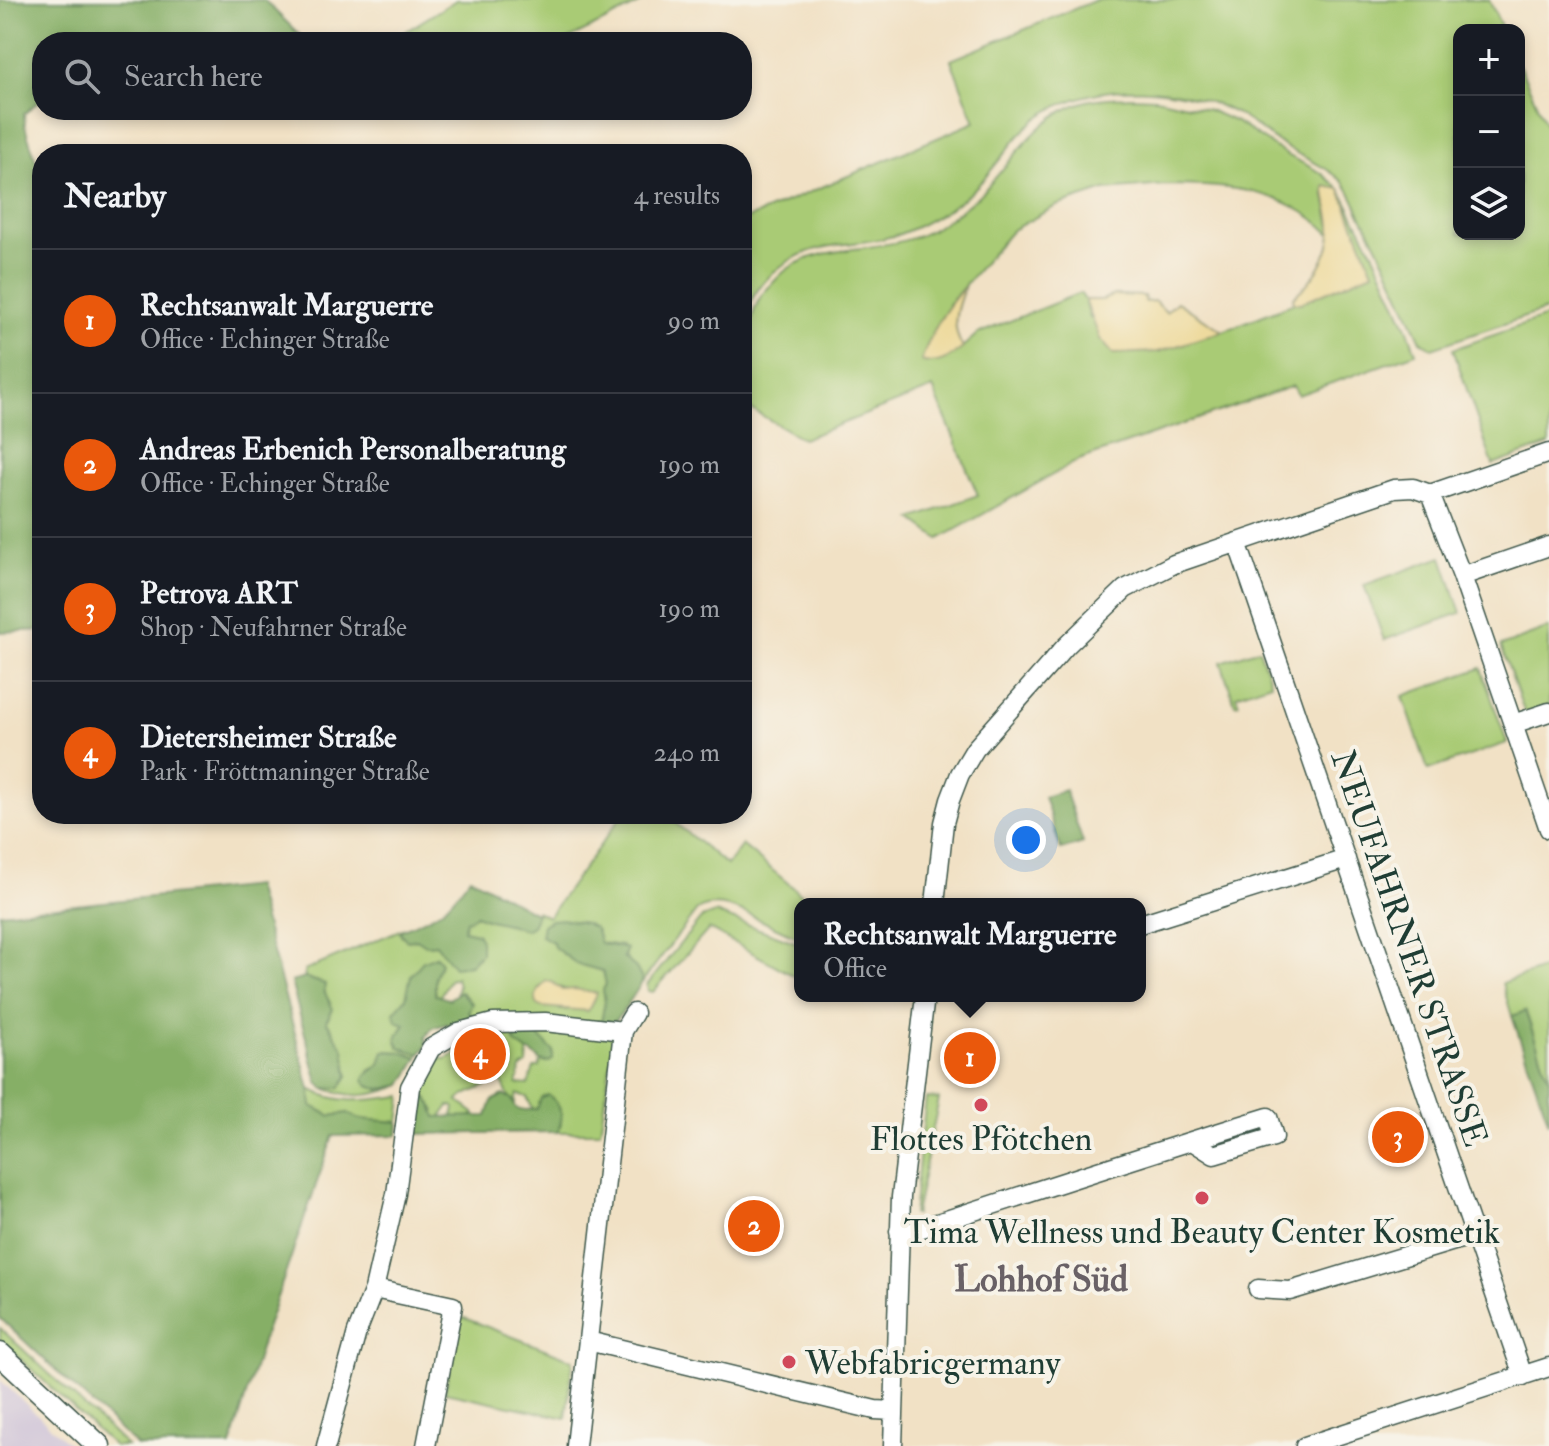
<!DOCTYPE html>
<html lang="en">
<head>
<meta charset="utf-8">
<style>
  :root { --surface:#171b24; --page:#20242c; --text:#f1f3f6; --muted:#9ea1a6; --line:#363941; --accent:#ea580c }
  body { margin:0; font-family:"IM FELL Double Pica",serif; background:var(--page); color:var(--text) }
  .controls { position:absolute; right:24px; top:24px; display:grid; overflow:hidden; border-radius:16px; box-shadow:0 4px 12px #0003 }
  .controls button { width:72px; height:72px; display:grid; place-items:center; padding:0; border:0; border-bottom:2px solid var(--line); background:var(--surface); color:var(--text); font:40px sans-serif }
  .you { position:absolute; left:1026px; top:840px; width:28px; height:28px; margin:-20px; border:6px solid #fff; border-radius:50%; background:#1a73e8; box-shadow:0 0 0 12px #1a73e833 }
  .badge { display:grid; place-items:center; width:52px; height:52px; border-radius:50%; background:var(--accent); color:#fff; font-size:26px; font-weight:700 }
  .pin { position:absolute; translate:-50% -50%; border:4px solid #fff; box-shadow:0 2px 8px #0006 }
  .popup { position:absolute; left:794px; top:898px; width:352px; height:104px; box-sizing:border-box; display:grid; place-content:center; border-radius:16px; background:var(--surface); filter:drop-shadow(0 2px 6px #0005); font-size:26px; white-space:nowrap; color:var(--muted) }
  .popup b { font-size:30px; color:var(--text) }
  .popup::after { content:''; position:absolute; left:50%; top:100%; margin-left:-16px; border:16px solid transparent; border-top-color:var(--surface) }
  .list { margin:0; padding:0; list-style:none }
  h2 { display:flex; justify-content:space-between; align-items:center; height:104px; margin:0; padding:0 32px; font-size:34px }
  h2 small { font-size:26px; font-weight:400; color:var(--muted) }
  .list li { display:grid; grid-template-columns:52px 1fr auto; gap:24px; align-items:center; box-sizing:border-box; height:144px; padding:0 32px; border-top:2px solid var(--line) }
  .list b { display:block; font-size:30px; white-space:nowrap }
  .list p { margin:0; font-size:26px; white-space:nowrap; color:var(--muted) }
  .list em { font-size:26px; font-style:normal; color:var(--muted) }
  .icon { flex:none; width:44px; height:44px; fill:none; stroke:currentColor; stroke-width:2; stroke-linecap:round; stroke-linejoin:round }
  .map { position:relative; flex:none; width:1549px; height:1446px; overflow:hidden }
  .search { position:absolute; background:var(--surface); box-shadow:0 4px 12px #0003; left:32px; top:32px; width:720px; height:88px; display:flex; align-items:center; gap:20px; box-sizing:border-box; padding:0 28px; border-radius:32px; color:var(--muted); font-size:30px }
  .panel { position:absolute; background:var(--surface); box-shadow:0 4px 12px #0003; left:32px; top:144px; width:720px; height:680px; border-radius:32px }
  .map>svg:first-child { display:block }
</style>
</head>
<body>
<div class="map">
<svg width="1549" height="1446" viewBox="0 0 1549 1446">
  <rect width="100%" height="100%" fill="#f7f3e8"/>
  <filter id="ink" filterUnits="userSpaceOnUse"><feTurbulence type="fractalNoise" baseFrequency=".0125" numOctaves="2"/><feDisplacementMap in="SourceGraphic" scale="16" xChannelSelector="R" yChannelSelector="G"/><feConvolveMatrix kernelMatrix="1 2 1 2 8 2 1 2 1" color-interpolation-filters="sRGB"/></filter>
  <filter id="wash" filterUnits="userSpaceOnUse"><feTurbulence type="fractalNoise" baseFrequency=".006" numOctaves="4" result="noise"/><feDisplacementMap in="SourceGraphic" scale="32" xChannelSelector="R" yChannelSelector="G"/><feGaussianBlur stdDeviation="1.8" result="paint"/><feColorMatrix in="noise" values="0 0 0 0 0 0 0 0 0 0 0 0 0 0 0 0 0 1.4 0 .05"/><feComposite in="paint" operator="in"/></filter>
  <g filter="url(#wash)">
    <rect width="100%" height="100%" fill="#f1e1c5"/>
    <path fill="#cbbfd6" d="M0,1380l71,66h-71z"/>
    <path fill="#a9cb74" stroke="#648454" stroke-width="2" fill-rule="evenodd" d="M456,0h191l-84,42h-174z
      M1096,0h393l14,30h-44v204h60v-169l30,66v178l-117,39 -11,-7c-19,-43 -37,-85 -60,-126 -5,-10 -10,-24 -17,-32 -16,-16 -38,-24 -57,-35 -17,-10 -32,-24 -50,-34 -58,-30 -135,-35 -192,-1 -29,18 -46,52 -70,75 -17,17 -40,30 -61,40 -47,24 -99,5 -141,45 -16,15 -25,29 -31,51v-103l233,-99 -24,-62z
      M1130,97l26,1 53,12 27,12 51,33 33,17 20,17 35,67 33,74 8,23 -118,42 -5,-9 -214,74 -140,79 -27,-20 66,-24 -45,-107 -130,51 -58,-33c-1,-9 3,-15 4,-24 4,-31 -6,-68 18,-93 7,-7 14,-16 22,-21 44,-28 104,-12 151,-43 13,-9 28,-19 39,-30 35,-33 58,-81 108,-94 14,-4 29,-3 43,-4zM1165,185c59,0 121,3 164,48l3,-1 -8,-41 16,-2 33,83 -73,31h-6l-71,28 -65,21 -68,-34 -5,-18 -5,-7 -103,41 -20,18 -8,-48 63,-74 44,-24 49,-16z
      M1549,316v129l-56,20 -40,-116z
      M1442,557l19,56 -77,27 -20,-55z
      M1549,628v77l-24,9 -24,-68z
      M1259,649l12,34 -35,12 3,8 -4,1 -14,-42z
      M1481,668l26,75 -79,27 -25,-74z
      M623,814h41l63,51 15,-20 71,59h-13v33c-30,-7 -74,-45 -103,-27l-54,71c-6,-14 -20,-20 -21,-35l-22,-3 -4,-5 1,-8 -18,-6 -38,12 12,6 1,5 23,17 26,7 3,13 -3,6 2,11 -4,22 -129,1v-9l-4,-3 4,-9 -11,-11 -5,2 2,-8 -2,-9 -7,3 -9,16 -5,-1 -1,-39c-26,20 -17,13 -28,41 -4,11 -6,13 -5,25l4,2c-14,20 -9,26 15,30l-2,4 -17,-6 -17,-1 -4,13 -11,7 10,19 23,-5c-30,12 -49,14 -79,3h16l9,-12c-3,-20 -9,-40 -22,-55l5,-8 -7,-23 1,-6 -20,-6 -1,-7 98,-42 -1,6 8,6 8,-2 9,6 10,-1 13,16 30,-3 2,-13 -4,-11 -14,-3 3,-9 10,-6c15,7 33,4 45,14l11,-4 4,-14 12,6zM547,981c16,11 30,9 49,13l-8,17 -9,-2 -19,1 -22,-21z
      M715,913l85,31v35l-91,-50 -56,63 -5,-1 -1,-6 54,-67z
      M1549,967v113l-23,-68 -14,4 -10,-33z
      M493,1026l113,8 8,5 -14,93h-42c6,-13 4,-25 -7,-35l-10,1 -2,9 -6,3 -6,-13 -10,-3 -2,9 -7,-8 -6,-13 -5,-2c-12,9 -29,10 -39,21l16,12 1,2 -12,3 -10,-2 2,-8 -2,-2h-4l-8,11 -6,1v-9l-10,-14 -11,2 20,-39 11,1 10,-4 6,-19zM523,1032l8,1 17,13v16l-7,-1 -2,6 -5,1 -6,17 -11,-1 4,-16 6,-4 1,-12 -15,-12 3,-6z
      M310,1089c31,17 58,11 92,7l-3,26 -40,-2 -12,-7 -16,3 -19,-10z
      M926,1098l13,1 -24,116h-2z
      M459,1316l114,44 -7,58 -121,-26z
      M0,1328l127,118h-13l-9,-8 -105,-98z"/>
    <path fill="#86af66" stroke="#52764d" stroke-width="2" d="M0,0h264l43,42h-265v56l-18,16 1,12 17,55v449l-42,2z
      M1065,790l18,53 -22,7 -17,-53z
      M470,877l67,37 -5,12 -7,4c-16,-8 -33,-7 -49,-15l-10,6 -3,9 14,3 4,7v13l-11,12 -16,2 -18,-23 -10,1 -9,-6 -10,2 -7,-9 3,-3c38,-16 42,-18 67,-52z
      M255,886l55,203 2,17 19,10 16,-3 12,6 40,3 -1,13 -65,1 -69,199 -33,111h-94l-137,-128v-405z
      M562,919l23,4 10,5 5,15 27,6 -4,8 13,11 7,13 -21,32 -12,13 -9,-3 4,-22 -2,-11 3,-6 -3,-13 -26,-7 -23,-17 -1,-5 -12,-6 2,-11 8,-5z
      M436,956l5,6 -6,15v18l14,4 11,-7 12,12 -4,8 7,7 -18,8 -11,-3 -14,4 -6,9 1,9 -7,8 -21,-7c-6,-13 1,-12 6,-23l-9,-3 -2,-9 12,-14 5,-23 12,-14z
      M305,978l20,6 -1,7 9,18 -7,12 18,28 4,27 -8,12h-17l-5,-6 -27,-100z
      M1525,1011l24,69v43l-37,-107z
      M523,1032l15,3 15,16v8l-5,3 -7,-1c-7,-8 -17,-11 -26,-18l1,-9z
      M384,1051l17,1 17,6 -16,27c-14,2 -26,9 -38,-4l1,-5 15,-12z
      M423,1094l9,11 4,12 51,-1 5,-15 11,-6 8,3 5,10 9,2 12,-1 4,-11 7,-3c14,9 16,23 10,37l-148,2 4,-37z"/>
    <path fill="#eeda9e" stroke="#868c69" stroke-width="2" d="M1325,186l15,3 33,83 -73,31h-6l-1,-6c19,-15 38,-41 38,-66 1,-15 -7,-30 -6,-45z
      M965,286c-9,22 -15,40 -2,62 -12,9 -27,19 -42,13 10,-29 23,-52 44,-75z
      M1114,295l30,1 1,6 10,-1 11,11 11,-10 46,29 -65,21 -45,2 -13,-15 -15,-39h17z
      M546,981l6,1 10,8 13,-1 22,4 -9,18 -47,-4 -4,-3c-4,-12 3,-15 9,-23z"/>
  </g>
  <g filter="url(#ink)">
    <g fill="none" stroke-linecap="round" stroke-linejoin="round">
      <defs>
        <path id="minor" d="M1430,494l32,82 87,253
          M1237,542l286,834
          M1462,576l87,-30
          M1513,724l36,-12
          M935,904l9,-81 6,-23 10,-26 15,-25 91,-103 59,-57 49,-25 220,-75 19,-1 17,6 119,-41
          M1140,924l206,-65
          M899,1231l11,1c119,-39 238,-78 358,-115l6,20 -60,18 -22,-14
          M1258,1289l32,2 184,-56
          M588,1341l287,69 18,1
          M326,1446l31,-114 17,-43
          M426,1446l27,-140 -79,-17 22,-95 14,-107 21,-39 28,-16 34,-9 52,-1 78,9
          M576,1446l47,-415 11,-18
          M893,1446l8,-249 24,-201
          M1305,1446l244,-79"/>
        <path id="major" d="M0,1354l99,92"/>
      </defs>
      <use href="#minor" stroke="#3e564a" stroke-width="21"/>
      <use href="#major" stroke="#3e564a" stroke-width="25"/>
      <use href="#minor" stroke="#fff" stroke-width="18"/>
      <use href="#major" stroke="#fff" stroke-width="22"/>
    </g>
  </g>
  <g fill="#d1495b" stroke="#f7f3e8" stroke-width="3">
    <circle cx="981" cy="1105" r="8"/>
    <circle cx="1202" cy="1198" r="8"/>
    <circle cx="789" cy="1362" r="8"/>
  </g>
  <g text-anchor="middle" stroke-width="8" stroke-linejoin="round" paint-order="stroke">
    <g font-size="34" fill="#1f3d34" stroke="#f7f3e8">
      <text transform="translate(1410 948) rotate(71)" y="12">NEUFAHRNER STRASSE</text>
    </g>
    <g font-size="34" fill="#1f3d34" stroke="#f7f3e8">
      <text x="981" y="1150">Flottes Pfötchen</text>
      <text x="1202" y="1243">Tima Wellness und Beauty Center Kosmetik</text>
      <text x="805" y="1374" text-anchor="start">Webfabricgermany</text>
    </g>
    <g font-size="36" font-weight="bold" fill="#696166" stroke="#f7f3e8">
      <text x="1041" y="1291">Lohhof Süd</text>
    </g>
  </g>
</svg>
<div class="controls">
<button>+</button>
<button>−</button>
<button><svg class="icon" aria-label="layers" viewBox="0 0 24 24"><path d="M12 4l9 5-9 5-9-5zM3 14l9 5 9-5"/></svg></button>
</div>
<div class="you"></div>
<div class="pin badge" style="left:970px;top:1058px">1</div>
<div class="popup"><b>Rechtsanwalt Marguerre</b>Office</div>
<div class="pin badge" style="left:754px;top:1226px">2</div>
<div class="pin badge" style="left:1398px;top:1137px">3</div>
<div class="pin badge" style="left:480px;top:1054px">4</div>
<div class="search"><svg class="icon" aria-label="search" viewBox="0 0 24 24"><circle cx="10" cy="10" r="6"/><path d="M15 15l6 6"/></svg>Search here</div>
<section class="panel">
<h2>Nearby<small>4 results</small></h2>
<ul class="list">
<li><span class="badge">1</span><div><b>Rechtsanwalt Marguerre</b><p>Office · Echinger Straße</p></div><em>90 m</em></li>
<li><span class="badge">2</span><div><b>Andreas Erbenich Personalberatung</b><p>Office · Echinger Straße</p></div><em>190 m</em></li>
<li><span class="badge">3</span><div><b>Petrova ART</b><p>Shop · Neufahrner Straße</p></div><em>190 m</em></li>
<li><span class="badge">4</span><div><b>Dietersheimer Straße</b><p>Park · Fröttmaninger Straße</p></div><em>240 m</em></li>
</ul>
</section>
</div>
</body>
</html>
